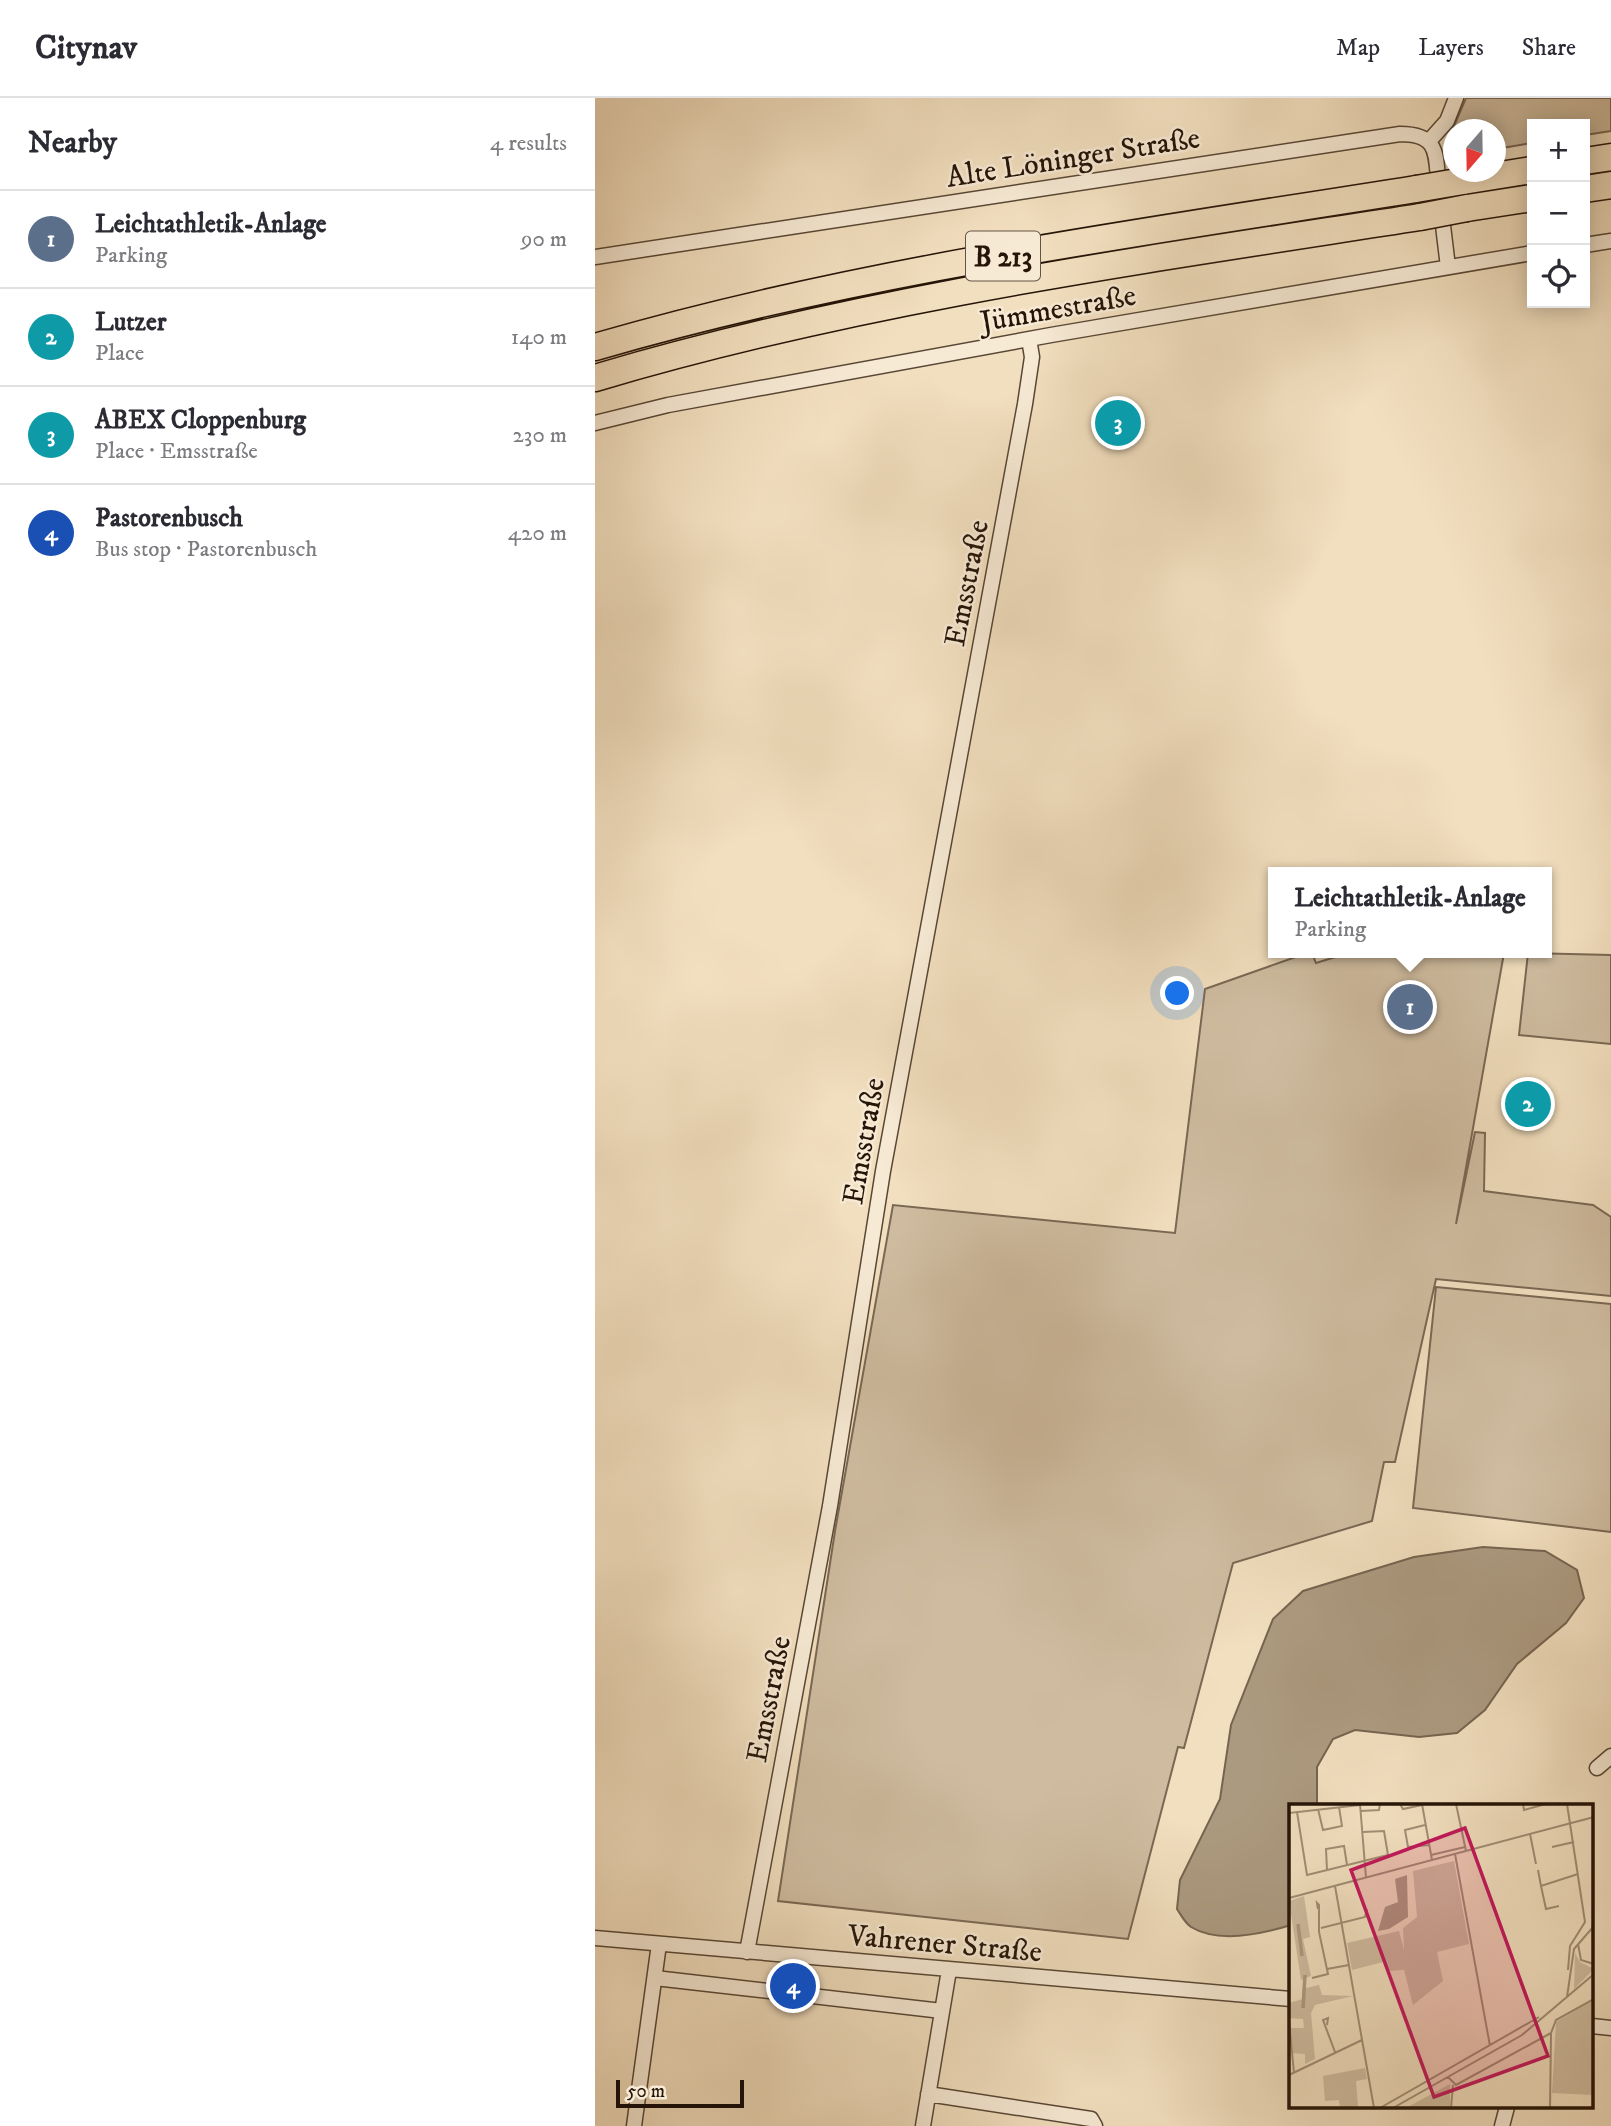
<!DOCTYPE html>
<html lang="en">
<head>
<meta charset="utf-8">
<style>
  :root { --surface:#fff; --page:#f2f2f3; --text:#2b2b33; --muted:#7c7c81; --line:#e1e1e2; --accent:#2563eb }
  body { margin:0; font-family:"IM FELL DW Pica",serif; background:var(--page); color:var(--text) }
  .controls { position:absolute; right:21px; top:21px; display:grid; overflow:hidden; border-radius:0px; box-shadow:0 4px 18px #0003 }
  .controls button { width:63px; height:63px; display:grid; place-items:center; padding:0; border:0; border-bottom:2px solid var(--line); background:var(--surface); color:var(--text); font:35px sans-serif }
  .compass { position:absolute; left:848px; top:21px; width:63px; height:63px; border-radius:50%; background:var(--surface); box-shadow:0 4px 18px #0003; rotate:200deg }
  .scale { position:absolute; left:21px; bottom:18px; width:128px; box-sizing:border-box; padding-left:7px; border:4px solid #251407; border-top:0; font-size:19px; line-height:24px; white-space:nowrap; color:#251407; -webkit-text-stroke:5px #f7ead5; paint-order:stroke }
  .you { position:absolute; left:583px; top:896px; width:24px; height:24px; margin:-18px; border:5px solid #fff; border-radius:50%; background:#1a73e8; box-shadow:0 0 0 10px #1a73e833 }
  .badge { display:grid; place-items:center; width:46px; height:46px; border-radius:50%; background:var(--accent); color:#fff; font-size:23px; font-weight:700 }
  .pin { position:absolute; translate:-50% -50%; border:4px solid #fff; box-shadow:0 2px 7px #0006 }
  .popup { position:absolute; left:673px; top:769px; width:284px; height:91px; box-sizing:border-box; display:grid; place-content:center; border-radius:0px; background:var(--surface); filter:drop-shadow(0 2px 5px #0005); font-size:23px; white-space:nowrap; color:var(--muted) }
  .popup b { font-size:26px; color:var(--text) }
  .popup::after { content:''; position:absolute; left:50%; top:100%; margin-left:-14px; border:14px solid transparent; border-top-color:var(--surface) }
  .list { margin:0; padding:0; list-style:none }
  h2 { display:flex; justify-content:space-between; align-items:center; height:91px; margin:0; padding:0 28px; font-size:30px }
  h2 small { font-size:23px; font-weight:400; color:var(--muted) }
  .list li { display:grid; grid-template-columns:46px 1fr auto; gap:21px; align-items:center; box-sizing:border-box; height:98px; padding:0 28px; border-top:2px solid var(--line) }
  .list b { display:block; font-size:26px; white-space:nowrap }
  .list p { margin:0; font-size:23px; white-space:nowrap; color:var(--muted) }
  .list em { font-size:23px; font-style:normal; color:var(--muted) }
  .icon { flex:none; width:38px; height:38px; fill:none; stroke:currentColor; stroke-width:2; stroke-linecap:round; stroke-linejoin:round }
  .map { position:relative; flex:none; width:1016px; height:2028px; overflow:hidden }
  header { display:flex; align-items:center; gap:42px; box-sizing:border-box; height:98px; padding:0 35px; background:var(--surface); border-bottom:2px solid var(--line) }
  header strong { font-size:33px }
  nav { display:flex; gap:38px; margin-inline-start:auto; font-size:24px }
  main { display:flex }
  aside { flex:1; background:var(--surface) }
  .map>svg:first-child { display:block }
</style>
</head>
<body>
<header>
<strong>Citynav</strong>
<nav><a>Map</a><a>Layers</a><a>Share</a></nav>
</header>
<main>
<aside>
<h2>Nearby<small>4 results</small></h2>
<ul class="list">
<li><span class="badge" style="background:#5c6f8a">1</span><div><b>Leichtathletik-Anlage</b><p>Parking</p></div><em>90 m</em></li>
<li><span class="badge" style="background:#0f9aa8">2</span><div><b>Lutzer</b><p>Place</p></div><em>140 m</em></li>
<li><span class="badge" style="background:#0f9aa8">3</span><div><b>ABEX Cloppenburg</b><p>Place · Emsstraße</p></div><em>230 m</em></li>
<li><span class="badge" style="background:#1a4fb4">4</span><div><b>Pastorenbusch</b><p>Bus stop · Pastorenbusch</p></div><em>420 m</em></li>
</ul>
</aside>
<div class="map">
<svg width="1016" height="2028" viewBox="0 0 1016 2028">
  <rect width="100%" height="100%" fill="#f2dfbf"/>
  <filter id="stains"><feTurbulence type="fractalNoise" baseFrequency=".00286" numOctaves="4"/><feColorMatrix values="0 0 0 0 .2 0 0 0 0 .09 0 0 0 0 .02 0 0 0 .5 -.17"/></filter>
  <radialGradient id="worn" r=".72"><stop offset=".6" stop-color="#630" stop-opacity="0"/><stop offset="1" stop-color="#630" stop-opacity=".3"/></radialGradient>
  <path fill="#cfbca0" stroke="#7a6854" stroke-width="2" d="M871,0h145v33l-26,4v-11h-53v19l-36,6 -1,-19h-42v25l-7,1 -1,-9z
    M712,855h5l4,10 32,-10h156l-48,271 19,-92 10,1 -1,58 109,14 18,12v79l-175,-17 -41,183h-11l-12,59 -139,42 -49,185 -6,-1 -50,192 -350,-38 57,-370 58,-326 282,28 30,-244z
    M933,855l83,2v89l-92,-9z
    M841,1189l175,17v228l-198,-24z"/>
  <path fill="#ac9a80" stroke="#766450" stroke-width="2" d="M888,1449l62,4 32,19 7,28 -18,25 -49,41 -32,46 -28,23 -38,4 -64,-7 -22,9 -16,28v39h-26v119c-29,9 -72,19 -100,2 -6,-4 -10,-12 -14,-18l3,-29 40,-81 11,-74 42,-106 30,-28 111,-34z"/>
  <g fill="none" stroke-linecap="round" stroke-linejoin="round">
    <defs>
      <path id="street" d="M835,42l17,-19 9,-23
        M846,111l7,58
        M990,147l26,-4
        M0,159l805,-123c41,0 35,22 39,55
        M0,325l73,-18 383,-70 481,-82
        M1002,1670l14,-12
        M0,1840l696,61
        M152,1854l83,-446 53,-335 142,-767 7,-47 -3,-18
        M60,1880l287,33
        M997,1928l19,2
        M333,1996l163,25 4,7
        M39,2028l25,-182
        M328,2028l26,-156
        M907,2028l5,-19"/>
      <path id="highway" d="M990,63l26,-4
        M868,83l69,-11
        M990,91l26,-4
        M872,110l65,-10
        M0,249c268,-78 546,-114 821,-158
        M0,280c269,-80 548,-118 825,-161"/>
    </defs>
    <use href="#street" stroke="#584735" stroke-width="17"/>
    <use href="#highway" stroke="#251407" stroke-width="29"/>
    <use href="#street" stroke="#f7ead5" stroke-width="14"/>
    <use href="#highway" stroke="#f2dfbf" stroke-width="26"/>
    <defs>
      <path id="highway-bridge" d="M821,91l47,-8
        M825,119l47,-9"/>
    </defs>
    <use href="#highway-bridge" stroke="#251407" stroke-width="29" stroke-linecap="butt"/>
    <use href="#highway-bridge" stroke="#f2dfbf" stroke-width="26"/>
  </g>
  <g text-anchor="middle" stroke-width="5" stroke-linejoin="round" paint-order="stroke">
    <rect fill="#f7ead5" stroke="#645445" stroke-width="2" x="371" y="133.5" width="74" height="49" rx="5"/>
    <g font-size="28" font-weight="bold" fill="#251407">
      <text x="408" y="168">B 213</text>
    </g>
    <g font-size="30" fill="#251407" stroke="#f7ead5">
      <text transform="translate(478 59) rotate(-9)" y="10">Alte Löninger Straße</text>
      <text transform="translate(463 210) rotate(-10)" y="10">Jümmestraße</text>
      <text transform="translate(371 485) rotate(-79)" y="10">Emsstraße</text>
      <text transform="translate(268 1043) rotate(-80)" y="10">Emsstraße</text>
      <text transform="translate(173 1601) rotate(-79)" y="10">Emsstraße</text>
      <text transform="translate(350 1845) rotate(5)" y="10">Vahrener Straße</text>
    </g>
  </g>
  <g transform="translate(694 1706)">
    <rect width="304" height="304" fill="#f2dfbf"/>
    <path d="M165,57l15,83 -32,8 6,29 -30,24 -9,-35 -17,1 -4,-9 -31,8 -5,-27 52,-12 5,19 -1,-22 14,-11 -4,-46zM15,92l6,41 -7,2 8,37 -10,4 -12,-79zM286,149l5,9 14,7 -20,20zM30,181l3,10 31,1 -38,9 -4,8 4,46 -10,5v-10l-14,-1v-25h13l-1,-9 -14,-1v-15l14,-4 -1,-10zM302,198l2,93 -41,-2 4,-71zM76,264l2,11 -11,2 2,26 -18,1 -1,-8 -14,1 -2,-25zM161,280v24h-44z" fill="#cfbca0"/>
    <path d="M118,71l1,42 -19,12 -11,2 7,-24 13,-5 -3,-23z" fill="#ac9a80"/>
    <path fill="none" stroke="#ac9a80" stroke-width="3.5" d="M9,120l4,32M14,204l2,-33"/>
    <path fill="none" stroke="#a08e75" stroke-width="2" d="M71,0l6,74M111,0l3,5 19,-4M133,0l10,56M167,0l10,47M234,0l1,6 22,-6M278,0l18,118 -15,24 -2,24M29,5l5,21 19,-4 -3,-19M72,7l18,-1 1,-6M8,8l10,63 81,-20 -4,-24 -21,1M0,9l71,-8M136,21l-20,5 3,17 21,-2M241,30l6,30M263,43l22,-5M166,50l35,192M142,51l34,-8M38,66l-1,-21 18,-3 3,19M249,66l3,16 37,-12M46,82l39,222M252,82l5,23 13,-3M0,94l305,-81M32,124l44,-11 2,-8M289,140l3,16 13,4M38,165l22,-4M23,174l16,-4 -9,-42v-27l-2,-2 1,6M278,193l7,-48 20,-23M0,217l5,52M38,221l1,-7 -5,2 12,32M0,271l73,-35M159,273l8,8 95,-52 5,-13 38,-21M91,304l159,-91M104,304l129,-73 72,-61M162,304l2,-23M261,304l1,-74"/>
    <path fill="#c2185b" fill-opacity="0.15" stroke="#c2185b" stroke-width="3.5" d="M176,24l83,228 -114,41 -83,-227z"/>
    <rect width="304" height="304" fill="none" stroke="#251407" stroke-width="3.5"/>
  </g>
  <rect width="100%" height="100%" filter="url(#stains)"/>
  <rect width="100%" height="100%" fill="url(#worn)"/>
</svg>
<div class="controls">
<button>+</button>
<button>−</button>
<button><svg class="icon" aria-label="locate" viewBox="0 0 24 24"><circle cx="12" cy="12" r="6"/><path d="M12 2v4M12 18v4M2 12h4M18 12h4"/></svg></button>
</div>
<svg class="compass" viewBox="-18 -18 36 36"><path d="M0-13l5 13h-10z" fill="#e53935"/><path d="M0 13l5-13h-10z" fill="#7c7c81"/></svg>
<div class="scale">50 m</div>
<div class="you"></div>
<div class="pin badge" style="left:815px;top:909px;background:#5c6f8a">1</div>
<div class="popup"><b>Leichtathletik-Anlage</b>Parking</div>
<div class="pin badge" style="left:933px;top:1006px;background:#0f9aa8">2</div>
<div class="pin badge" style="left:523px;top:325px;background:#0f9aa8">3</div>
<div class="pin badge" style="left:198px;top:1888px;background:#1a4fb4">4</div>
</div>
</main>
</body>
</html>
